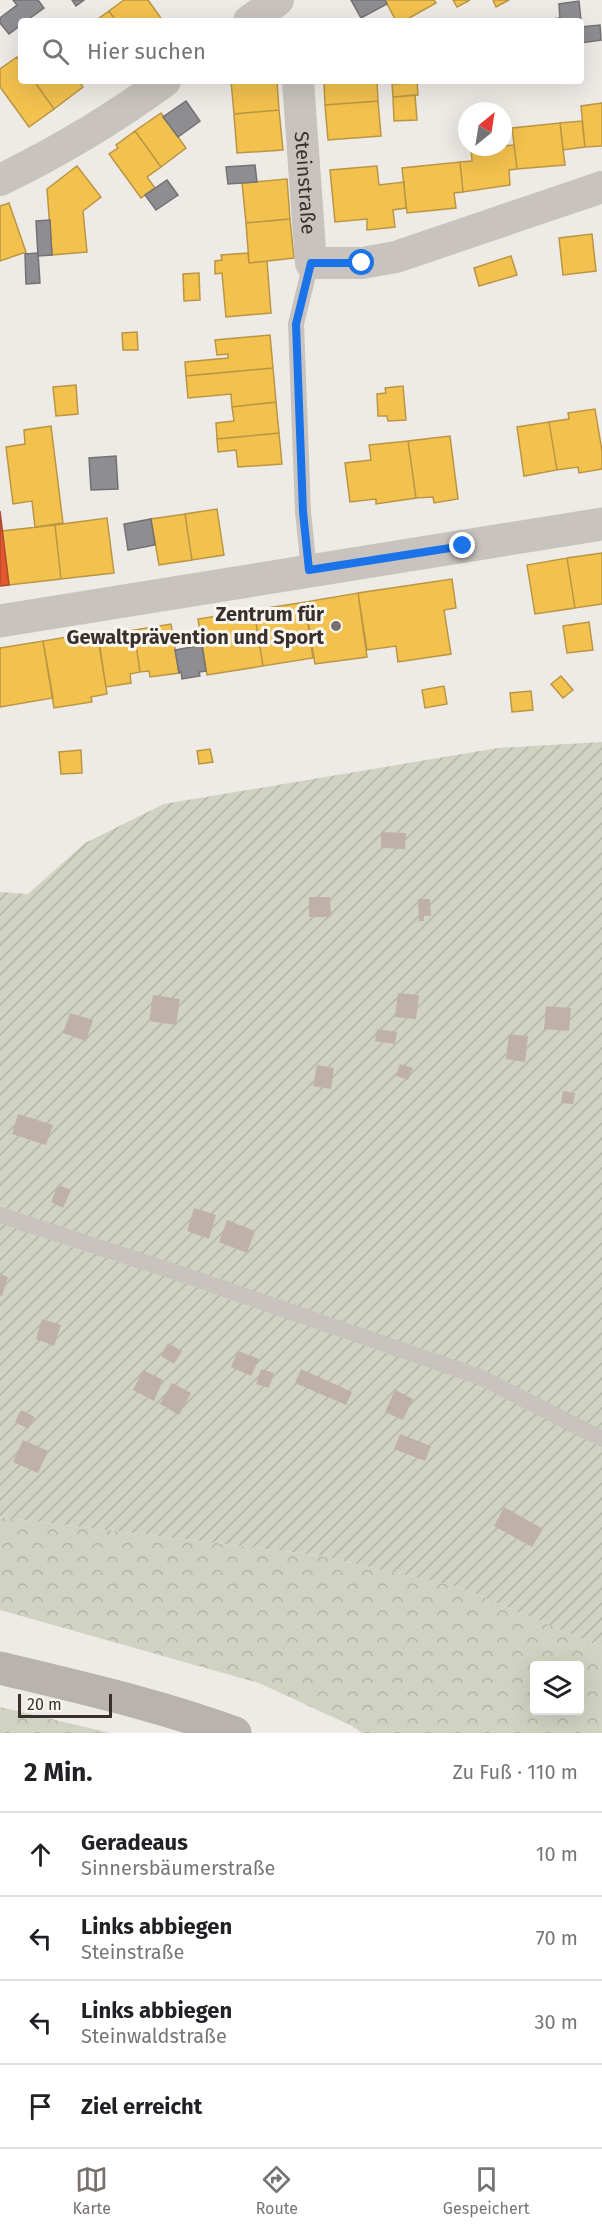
<!DOCTYPE html>
<html lang="de">
<head>
<meta charset="utf-8">
<style>
  :root { --surface:#fff; --page:#f6f6f6; --text:#202124; --muted:#757577; --line:#e0e0e0; --accent:#78716e }
  body { margin:0; font-family:"Fira Sans",sans-serif; background:var(--page); color:var(--text) }
  .controls { position:absolute; right:18px; bottom:18px; display:grid; overflow:hidden; border-radius:6px; box-shadow:0 6px 24px #0002 }
  .controls button { width:54px; height:54px; display:grid; place-items:center; padding:0; border:0; border-bottom:2px solid var(--line); background:var(--surface); color:var(--text); font:30px sans-serif }
  .compass { position:absolute; left:458px; top:102px; width:54px; height:54px; border-radius:50%; background:var(--surface); box-shadow:0 6px 24px #0002; rotate:30deg }
  .scale { position:absolute; left:18px; bottom:15px; width:94px; box-sizing:border-box; padding-left:6px; border:3px solid #39302d; border-top:0; font-size:16px; line-height:21px; white-space:nowrap; color:#39302d; -webkit-text-stroke:4px #f9f5ef; paint-order:stroke }
  .stop { position:absolute; width:18px; height:18px; margin:-14px; border:4px solid #1a73e8; border-radius:50%; background:#fff }
  .stop.end { background:#1a73e8; border-color:#fff; box-shadow:0 2px 6px #0008 }
  .list { margin:0; padding:0; list-style:none }
  h2 { display:flex; justify-content:space-between; align-items:center; height:78px; margin:0; padding:0 24px; font-size:26px }
  h2 small { font-size:20px; font-weight:400; color:var(--muted) }
  .list li { display:grid; grid-template-columns:39px 1fr auto; gap:18px; align-items:center; box-sizing:border-box; height:84px; padding:0 24px; border-top:2px solid var(--line) }
  .list b { display:block; font-size:22px; white-space:nowrap }
  .list p { margin:0; font-size:20px; white-space:nowrap; color:var(--muted) }
  .list em { font-size:20px; font-style:normal; color:var(--muted) }
  .icon { flex:none; width:33px; height:33px; fill:none; stroke:currentColor; stroke-width:2; stroke-linecap:round; stroke-linejoin:round }
  .map { position:relative; flex:none; width:602px; height:1733px; overflow:hidden }
  .search { position:absolute; background:var(--surface); box-shadow:0 6px 24px #0002; left:18px; right:18px; top:18px; height:66px; display:flex; align-items:center; gap:15px; box-sizing:border-box; padding:0 21px; border-radius:6px; color:var(--muted); font-size:22px }
  .sheet { height:414px; background:var(--surface) }
  nav { display:flex; justify-content:space-around; align-items:center; box-sizing:border-box; height:84px; border-top:2px solid var(--line); background:var(--surface); font-size:16px; color:var(--muted) }
  nav a { display:grid; justify-items:center; gap:3px }
  nav .on { color:var(--accent) }
  .map>svg:first-child { display:block }
</style>
</head>
<body>
<div class="map">
<svg width="602" height="1733" viewBox="0 0 602 1733">
  <defs>
    <pattern id="forest-crowns" width="20" height="18" patternUnits="userSpaceOnUse" patternTransform="scale(1.5)"><rect width="20" height="18" fill="#d0d3c2"/><path d="M2 6a3 3 0 1 1 6 0M12 15a3 3 0 1 1 6 0" fill="none" stroke="#b3b5a7"/></pattern>
    <pattern id="garden-furrows" width="10" height="10" patternUnits="userSpaceOnUse" patternTransform="scale(1.5)"><rect width="10" height="10" fill="#d0d3c2"/><path d="M-1 1l2-2M0 10L10 0M9 11l2-2" fill="none" stroke="#b3b5a7"/></pattern>
  </defs>
  <rect width="100%" height="100%" fill="#eeeae6"/>
  <path fill="url(#forest-crowns)" fill-rule="evenodd" d="M0,1517l317,38 142,32 143,60v86h-240l-10,-7 -93,-43 -259,-73zM534,1666h46v44h-46z
    M0,1707l111,26h-111z"/>
  <path fill="url(#garden-furrows)" d="M602,742v905l-143,-60 -142,-32 -317,-38v-625l28,2 57,-51 79,-39 334,-56z"/>
  <path fill="#f2c14e" stroke="#ba9644" stroke-width="1.5" d="M124,0h24l15,21h-47l-7,-10z
    M385,0h49l2,3 -32,18h-8z
    M453,0h17l-13,7z
    M493,0h16l-13,7z
    M109,11l7,10h-21z
    M17,57l4,6v18h13l20,28 -25,18 -29,-40v-18z
    M34,81h45l4,6 -29,22z
    M231,81h46l2,29 -45,4z
    M324,81h53l1,20 -53,4z
    M392,81h17v2l-17,1z
    M417,82l1,13 -25,2 -1,-13z
    M415,95l2,25 -23,1 -1,-24z
    M378,101l3,35 -53,4 -3,-35z
    M602,103v43l-17,1 -4,-41z
    M279,110l4,40 -46,3 -3,-39z
    M161,113l25,35 -25,19 -26,-36z
    M582,121l3,26 -22,3 -3,-27z
    M560,123l5,42 -48,4 -5,-41z
    M135,131l26,36 -14,10 8,11 -14,10 -32,-44 9,-6 -2,-3z
    M514,145l3,24 -8,1 1,15 -47,7 -3,-30 12,-1 -1,-12z
    M460,162l3,30 -9,1 2,15 -49,5 -5,-45z
    M77,166l24,31 -18,14 4,41 -35,3 -5,-66z
    M377,166l2,19 25,-3 2,26 -13,2 2,17 -28,3v-11l-32,3 -5,-52z
    M287,179l3,40 -44,4 -4,-40z
    M9,203l17,49 -26,9v-55z
    M290,219l4,39 -45,5 -3,-40z
    M592,234l4,37 -33,4 -4,-37z
    M248,253l1,10 18,-2 4,52 -45,4 -4,-44 -7,1v-13l7,-1 -1,-5z
    M511,256l6,19 -38,11 -5,-18z
    M199,273l1,27 -16,1 -1,-27z
    M137,332l1,18h-15l-1,-17z
    M270,335l3,33 -87,8 -1,-14 43,-4v-4l-11,1 -2,-15z
    M273,368l3,34 -44,5 -1,-13 -43,4 -2,-22z
    M76,385l2,29 -22,2 -3,-29z
    M403,386l3,34 -18,1 -1,-5h-9l-1,-22 9,-1 -1,-5z
    M276,402l3,31 -62,6 -1,-16 18,-2 -2,-14z
    M595,409l7,42v18l-23,4 -1,-6 -21,3 -8,-48 20,-3 -1,-6z
    M549,422l8,48 -33,6 -7,-49z
    M51,426l12,97 -28,4 -3,-26 -19,3 -7,-57 19,-3 -1,-14z
    M279,433l3,31 -44,3 -2,-17 -18,2 -1,-13z
    M450,436l8,63 -24,4 -1,-6 -17,1 -8,-57z
    M408,441l8,57 -40,6v-5l-26,3 -5,-39 26,-3 -2,-15z
    M217,509l7,46 -32,5 -7,-46z
    M185,514l7,46 -33,5 -8,-46z
    M107,518l7,55 -53,6 -6,-54z
    M55,525l6,54 -52,6 -7,-54z
    M602,553v51l-27,4 -8,-50z
    M567,558l8,50 -40,6 -8,-49z
    M452,579l4,29 -12,2 7,44 -53,8 -2,-16 -29,4 -9,-57z
    M358,593l9,64 -52,7 -10,-62z
    M305,602l8,56 -50,8 -9,-56z
    M254,610l9,56 -56,9 -9,-56z
    M589,622l4,28 -26,3 -4,-27z
    M171,624l8,49 -29,4 -1,-6 -9,1 -6,-42z
    M134,630l6,42 -10,2 1,9 -25,4 -8,-52z
    M97,632l10,62 -16,3 1,5 -38,6 -11,-67z
    M43,641l10,57 -53,9v-59z
    M561,676l12,14 -10,8 -12,-14z
    M444,686l3,18 -22,4 -3,-18z
    M531,691l2,19 -21,2 -2,-19z
    M210,749l3,13 -14,2 -2,-13z
    M81,750l1,23 -21,1 -2,-22z"/>
  <path fill="#e4572e" stroke="#b14b2e" stroke-width="1.5" d="M0,511l9,74 -9,1z"/>
  <path fill="#8d8d92" stroke="#747174" stroke-width="1.5" d="M13,0h25l6,8 -18,13h-5v4l-12,9 -9,-11v-5l17,-13z
    M72,0h12l-8,6z
    M351,0h34l2,4 -26,14z
    M579,1l2,20h-21l-1,-17z
    M560,18v3h-18v-1z
    M600,25l1,15 -20,3v-16z
    M186,101l14,20 -22,16 -15,-20z
    M255,165l2,17 -29,2 -2,-17z
    M167,180l11,15 -22,15 -11,-15z
    M50,220l2,35 -14,1 -2,-35z
    M38,253l2,30 -14,1 -1,-30z
    M116,456l2,33 -27,1 -2,-32z
    M151,519l4,26 -27,5 -4,-26z
    M202,645l4,26 -7,1 1,4 -18,3 -1,-7 -2,1 -4,-23z"/>
  <path fill="#c0b0aa" d="M381,832l25,1 -1,16 -24,-1z
    M309,897h21l1,20h-22z
    M418,899h12l1,17h-7v5h-5z
    M398,993l21,2 -3,24 -21,-2z
    M153,995l27,4 -4,26 -27,-4z
    M546,1006l25,2 -2,23 -25,-2z
    M70,1013l23,7 -7,21 -23,-8z
    M377,1029l20,3 -2,12 -20,-3z
    M509,1034l19,2 -3,26 -19,-3z
    M400,1064l13,4 -5,12 -12,-4z
    M317,1065l17,3 -3,21 -18,-3z
    M563,1091l12,2 -2,11 -12,-1z
    M18,1114l35,11 -7,20 -34,-11z
    M58,1185l13,5 -8,18 -12,-6z
    M194,1208l22,7 -7,24 -22,-8z
    M227,1220l28,11 -8,22 -28,-11z
    M0,1274l8,3 -6,19 -2,-1z
    M42,1319l19,6 -7,21 -18,-7z
    M168,1343l14,8 -8,13 -13,-8z
    M238,1351l21,8 -8,17 -20,-9z
    M261,1369l13,4 -5,15 -13,-4z
    M301,1369l51,23 -6,13 -51,-22z
    M143,1370l20,10 -9,21 -21,-11z
    M172,1383l19,10 -12,22 -19,-11z
    M395,1390l18,9 -10,21 -18,-8z
    M21,1410l14,7 -7,12 -13,-7z
    M400,1434l31,12 -6,15 -31,-12z
    M23,1440l25,11 -10,22 -25,-11z
    M504,1507l39,22 -11,18 -38,-21z"/>
  <g fill="none" stroke-linecap="round" stroke-linejoin="round">
    <path stroke="#c8c3be" stroke-width="16" d="M309,570l-6,-58 -7,-188 15,-61
      M0,1215l181,59 299,103 122,62"/>
    <g stroke="#c8c3be" stroke-width="32">
      <path d="M249,21l29,-21"/>
      <path id="s1" d="M298,81l13,182h51l34,-6 206,-70"/>
      <path d="M0,180c58,-28 113,-61 165,-99"/>
    </g>
    <path stroke="#c8c3be" stroke-width="33" d="M0,621l602,-97"/>
    <path stroke="#b8b3af" stroke-width="33" d="M0,1668c79,19 159,37 235,65"/>
  </g>
  <g fill="none" stroke-linecap="round" stroke-linejoin="round">
    <path stroke="#1a73e8" stroke-width="8" d="M362,263h-51l-15,61 7,188 6,58 154,-24"/>
  </g>
  <circle fill="#78716e" stroke="#f9f5ef" stroke-width="2" cx="336" cy="626" r="6"/>
  <g text-anchor="middle" stroke-width="6" stroke-linejoin="round" paint-order="stroke">
    <g font-size="20" fill="#39302d" stroke="#f9f5ef">
      <text dy="7" stroke="none"><textPath href="#s1" startOffset="102">Steinstraße</textPath></text>
    </g>
    <g font-size="20" font-weight="bold" fill="#39302d" stroke="#f9f5ef" text-anchor="end">
      <text x="324" y="621">Zentrum für<tspan x="324" dy="23">Gewaltprävention und Sport</tspan></text>
    </g>
  </g>
</svg>
<div class="controls">
<button><svg class="icon" aria-label="layers" viewBox="0 0 24 24"><path d="M12 4l9 5-9 5-9-5zM3 14l9 5 9-5"/></svg></button>
</div>
<svg class="compass" viewBox="-18 -18 36 36"><path d="M0-13l5 13h-10z" fill="#e53935"/><path d="M0 13l5-13h-10z" fill="#757577"/></svg>
<div class="scale">20 m</div>
<div class="stop" style="left:362px;top:263px"></div>
<div class="stop end" style="left:463px;top:546px"></div>
<div class="search"><svg class="icon" aria-label="search" viewBox="0 0 24 24"><circle cx="10" cy="10" r="6"/><path d="M15 15l6 6"/></svg>Hier suchen</div>
</div>
<section class="sheet">
<h2>2 Min.<small>Zu Fuß · 110 m</small></h2>
<ul class="list">
<li><svg class="icon" aria-label="ahead" viewBox="0 0 24 24"><path d="M12 20V5M6 11l6-6 6 6"/></svg><div><b>Geradeaus</b><p>Sinnersbäumerstraße</p></div><em>10 m</em></li>
<li><svg class="icon" aria-label="left" viewBox="0 0 24 24"><path d="M17 20v-9H6M10 6l-5 5 5 5"/></svg><div><b>Links abbiegen</b><p>Steinstraße</p></div><em>70 m</em></li>
<li><svg class="icon" aria-label="left" viewBox="0 0 24 24"><path d="M17 20v-9H6M10 6l-5 5 5 5"/></svg><div><b>Links abbiegen</b><p>Steinwaldstraße</p></div><em>30 m</em></li>
<li><svg class="icon" aria-label="arrive" viewBox="0 0 24 24"><path d="M6 21V4h12l-3 4 3 4H6"/></svg><div><b>Ziel erreicht</b></div></li>
</ul>
</section>
<nav>
<a class="on"><svg class="icon" aria-label="map" viewBox="0 0 24 24"><path d="M3 6l6-2 6 2 6-2v14l-6 2-6-2-6 2zM9 4v14M15 6v14"/></svg>Karte</a>
<a><svg class="icon" aria-label="directions" viewBox="0 0 24 24"><path d="M12 3l9 9-9 9-9-9zM9 14v-3h6M13 9l2 2-2 2"/></svg>Route</a>
<a><svg class="icon" aria-label="saved" viewBox="0 0 24 24"><path d="M7 4h10v16l-5-4-5 4z"/></svg>Gespeichert</a>
</nav>
</body>
</html>
